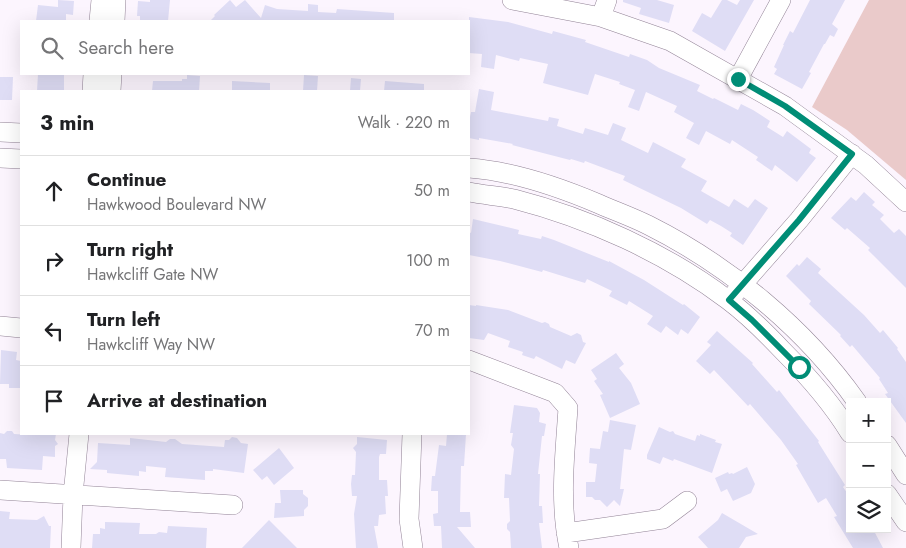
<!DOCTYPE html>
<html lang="en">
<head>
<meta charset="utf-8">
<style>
  :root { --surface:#fff; --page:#f2f2f2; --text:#202124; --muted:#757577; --line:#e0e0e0 }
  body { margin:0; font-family:Jost,sans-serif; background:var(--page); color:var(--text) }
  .controls { position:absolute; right:15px; bottom:15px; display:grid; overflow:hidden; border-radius:0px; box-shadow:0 5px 20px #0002 }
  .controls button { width:45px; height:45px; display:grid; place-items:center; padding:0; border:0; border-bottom:1px solid var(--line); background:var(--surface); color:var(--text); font:25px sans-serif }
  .stop { position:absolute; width:15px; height:15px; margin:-11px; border:4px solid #008d76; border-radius:50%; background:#fff }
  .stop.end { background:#008d76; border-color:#fff; box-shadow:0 1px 5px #0008 }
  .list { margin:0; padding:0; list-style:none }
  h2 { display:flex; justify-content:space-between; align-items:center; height:65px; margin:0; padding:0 20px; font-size:21px }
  h2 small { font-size:16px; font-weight:400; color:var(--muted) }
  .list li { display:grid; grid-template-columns:32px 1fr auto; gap:15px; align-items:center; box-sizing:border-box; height:70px; padding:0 20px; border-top:1px solid var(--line) }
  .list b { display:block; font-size:19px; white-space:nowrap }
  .list p { margin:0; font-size:16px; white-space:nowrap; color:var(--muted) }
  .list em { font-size:16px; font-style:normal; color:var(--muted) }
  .icon { flex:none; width:28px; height:28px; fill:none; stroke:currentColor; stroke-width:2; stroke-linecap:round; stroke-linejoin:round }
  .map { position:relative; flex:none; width:906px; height:548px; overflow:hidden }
  .search { position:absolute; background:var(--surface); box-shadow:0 5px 20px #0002; left:20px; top:20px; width:450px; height:55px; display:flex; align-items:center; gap:12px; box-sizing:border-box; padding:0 18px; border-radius:0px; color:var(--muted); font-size:19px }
  .panel { position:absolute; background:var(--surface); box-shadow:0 5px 20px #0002; left:20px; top:90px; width:450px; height:345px; border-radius:0px }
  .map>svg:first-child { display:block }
</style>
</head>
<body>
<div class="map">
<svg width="906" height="548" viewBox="0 0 906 548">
  <rect width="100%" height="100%" fill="#fcf5fe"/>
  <path fill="#eacaca" d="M869,0h37v180l-59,-50 -35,-23z"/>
  <path fill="#dfddf5" d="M58,0l16,1 -1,14 -7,-1v7h-30l2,-16 20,2z
    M150,0h20l-2,21h-28v-5h-3l1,-15 12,1z
    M230,0l6,7 9,-7 16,18 4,-13 12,4 31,2v-7l10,1v7l18,1 1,-4 57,4v8h-184l5,-5 -1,-1z
    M623,0h34l17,5 -5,18 -30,-9 2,-6 -18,-6z
    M722,0h5l10,5 3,-5h14l-29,51 -33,-20 10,-18 9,5z
    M810,0h35l-13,24 6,5 -4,8 -4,-2 -5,9h-1l-15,28 2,1 -9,16 -28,-15 3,-5 -3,-2 10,-22h-1l7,-14 3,2z
    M469,17l39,5 44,12 1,-3 33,9 -1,2 44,15 1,-3 17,6 12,8 41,17 -3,6 16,8 1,-1 24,12 3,-6 12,6 17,11 -3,6 16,10 4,-6 24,18 -2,4 7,5 -19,24 -22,-17 -3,6 -16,-11 2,-3 -26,-17 -2,4 -24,-13 -7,14 -13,-7 8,-15 -20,-11 3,-6 -31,-14 -7,19 -11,-4 7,-17 -16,-6 1,-2 -25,-8 -7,21 -45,-12 5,-19 -28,-6 -1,3 -23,-6 -2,14 -13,-2 1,-13 -13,-1z
    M38,74h26v17h-27z
    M187,75l13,1 -1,15h-47l1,-10h29v-2h5z
    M304,75l14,1 -1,15h-14z
    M0,77h13l-1,23h-12z
    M351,78l10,1 -1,12h-10z
    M232,81l38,2v8h-38z
    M385,81l39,3v7h-40z
    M479,89l15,3 -3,18 57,11 1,-4 10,2 -2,7 26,8 2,-6 23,7 5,-12 13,5 -5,12 27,13 5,-11 33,17 -5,8 26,14 -6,10 28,16 5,-8 14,9 7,-9 13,9 -25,37 -13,-9 2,-3 -11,-7 -11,-6 -3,4 -26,-16 -58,-28 2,-4 -40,-15 -1,2 -13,-4 -1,1 -58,-15 1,-1 -34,-6v2l-10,-2v-16l2,-10h4z
    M864,192l11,10 -3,3 12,10 -4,4 14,14 5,-4 7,7v52l-38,-38 2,-2 -23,-20 -2,2 -14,-12 20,-21 5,4z
    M473,219l46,11 -1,4 23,5 1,-3 12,4 55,22v-1l35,19 39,25 1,-1 16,13 -12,17 -7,-5 -3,6 -12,-9 -5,7 -14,-9 6,-8 -24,-15 -2,4 -18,-9 3,-5 -25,-12 -2,4 -42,-13 -1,2 -42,-11 -31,-6v-23l2,1z
    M807,257l14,12 -3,4 46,42 16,18 3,-3 15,18 -1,1 9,13v61l-21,-29 3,-1 -9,-14 1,-1 -28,-33 -2,2 -10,-11 1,-1 -32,-31 2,-3 -25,-25 11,-12 2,2z
    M469,305l7,1v-1l32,5 34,13 3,-1 4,2 1,3 21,9 6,-3 4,2 2,7 3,1 -11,21 -9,-4 -4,9 -26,-13 -2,3 -12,-4 1,-3 -15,-5 2,-6 -22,-8 -4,7 -15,-2z
    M717,331l36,32 -1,1 25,28 2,-2 40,51 -1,1 27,43 -2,2 7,10v32h23l10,19h-30l-19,-31 3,-1 -11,-18 -8,5 -22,-38 2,-1 -17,-24 -31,-36 -2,2 -34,-36 -4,4 -14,-13 15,-16 -4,-3z
    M1,350l16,2 -1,8 5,1v27h-12v-4h-9z
    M616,353l8,11 -5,4 12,15 9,21 -30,14 -10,-23 3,-1 -9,-13 3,-2 -6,-9z
    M514,405l23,3 3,5 -1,9 7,2 -2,12h-2l-4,38h2l-1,32h3l1,17h-4l3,25h-31l-1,-16 -3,-3v-5l3,-3 -1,-23h-5l1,-24 6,1 3,-26 -3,-4 2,-12h-3z
    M610,420l26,5 -5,25 -7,-1 -4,40h4l-4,17 -6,-6 -7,7 -7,-7h-5l-3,-3h-6v-15h9l2,-18 -8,-1 1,-15 10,1 3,-18 5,1z
    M659,427l11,5 3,-1 2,3 20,7 2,-6 3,1v-2l16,6 -1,2 7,2 -10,29 -38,-14 -1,2 -10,-4 -3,7 -13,-5v-4z
    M7,431h5l2,3 16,1v-1h26l-1,6 3,4 -3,2v11l-12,-1 -1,14 -35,-2 -1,-9h-6v-26l4,1z
    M447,434h19l-2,32h-3l-1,46h10l1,15h-14l18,21h-33l-1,-22h-7l-1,-12 5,-1v-22h-7l1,-15h3l4,-31 7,1z
    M232,437l5,1 4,5 7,1 -4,29 -31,-4v2h-8v9l-40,-3 1,-9 -20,-2v6l-7,-1v5l-32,-3v-3l-17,-1 7,-7 1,-19 32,2v-7l36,4 4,-3h5l7,5 42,3 1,-7h4z
    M357,437l30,3 -1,14h-6l-1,3v23h8l1,16h-3l1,18 -7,1 -1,11h-4l4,22h-22l-2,-34 3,-18h-5l-1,-12 1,-9h3l1,-23 -3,-4 4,-4z
    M279,448l15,20 -20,17 -7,-9 -5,4 -9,-10z
    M747,467l8,17 -4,9 -18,8 -6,-12 -6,3 -6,-14 13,-6 1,2 3,-1 1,1z
    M280,490h23v4l5,4v8l-4,4v6l-30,2 1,-15h6z
    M0,511l10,1 -1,7 28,1 7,-4 5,10h2l-1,22h-50z
    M722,513l36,21 -12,3 -7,11h-31l-10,-11 20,-17z
    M269,520l28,28h-55z
    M105,522l35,1 -1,11h17l3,-2 8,1 1,-7 39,2 -1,20h-114l1,-14h7v-6l5,1z"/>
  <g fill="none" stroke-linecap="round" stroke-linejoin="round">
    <defs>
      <path id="minor" d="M512,0l89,17 69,24 115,65 81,59 40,37
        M601,17l6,-17
        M99,21l2,-21
        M115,21l1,-21
        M738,79l43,-79
        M92,91l1,-17
        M111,91l1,-17
        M0,132l21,1
        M0,158l21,1
        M469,168c44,3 90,19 130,36 16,7 33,13 49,21 80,40 157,103 209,177
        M469,192c15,3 30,4 45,7 74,19 152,54 214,101 20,15 38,33 55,51 26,26 48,51 67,82
        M735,293l64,-73 53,-66
        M0,326l21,2
        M469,360l86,33 13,15c-3,46 -9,94 1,140
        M412,434l-3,85 4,29
        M887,445l19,30
        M0,490l233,15
        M887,494l19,28
        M566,533l97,-14 24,-18
        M71,548l2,-53 6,-61"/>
    </defs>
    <use href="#minor" stroke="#928396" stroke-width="20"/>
    <use href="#minor" stroke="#fff" stroke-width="19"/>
  </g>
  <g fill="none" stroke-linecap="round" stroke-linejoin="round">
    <path stroke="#008d76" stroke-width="6" d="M738,79l47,27 67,48 -53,66 -70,80 23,20 47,47"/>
  </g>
</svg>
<div class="controls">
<button>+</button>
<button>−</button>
<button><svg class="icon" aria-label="layers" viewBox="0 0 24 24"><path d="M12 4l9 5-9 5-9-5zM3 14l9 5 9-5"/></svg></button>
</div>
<div class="stop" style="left:799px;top:367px"></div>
<div class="stop end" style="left:738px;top:79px"></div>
<div class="search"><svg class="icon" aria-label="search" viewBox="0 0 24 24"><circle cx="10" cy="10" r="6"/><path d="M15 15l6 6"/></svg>Search here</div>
<section class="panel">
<h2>3 min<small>Walk · 220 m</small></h2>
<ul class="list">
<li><svg class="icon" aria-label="ahead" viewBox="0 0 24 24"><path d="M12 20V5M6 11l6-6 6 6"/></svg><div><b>Continue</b><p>Hawkwood Boulevard NW</p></div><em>50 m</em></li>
<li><svg class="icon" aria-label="right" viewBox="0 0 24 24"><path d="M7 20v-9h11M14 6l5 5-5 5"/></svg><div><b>Turn right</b><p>Hawkcliff Gate NW</p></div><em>100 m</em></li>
<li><svg class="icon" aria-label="left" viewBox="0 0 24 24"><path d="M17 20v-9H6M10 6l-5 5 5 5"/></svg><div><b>Turn left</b><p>Hawkcliff Way NW</p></div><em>70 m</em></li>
<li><svg class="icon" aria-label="arrive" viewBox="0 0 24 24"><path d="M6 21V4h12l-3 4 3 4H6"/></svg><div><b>Arrive at destination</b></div></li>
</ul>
</section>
</div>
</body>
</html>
